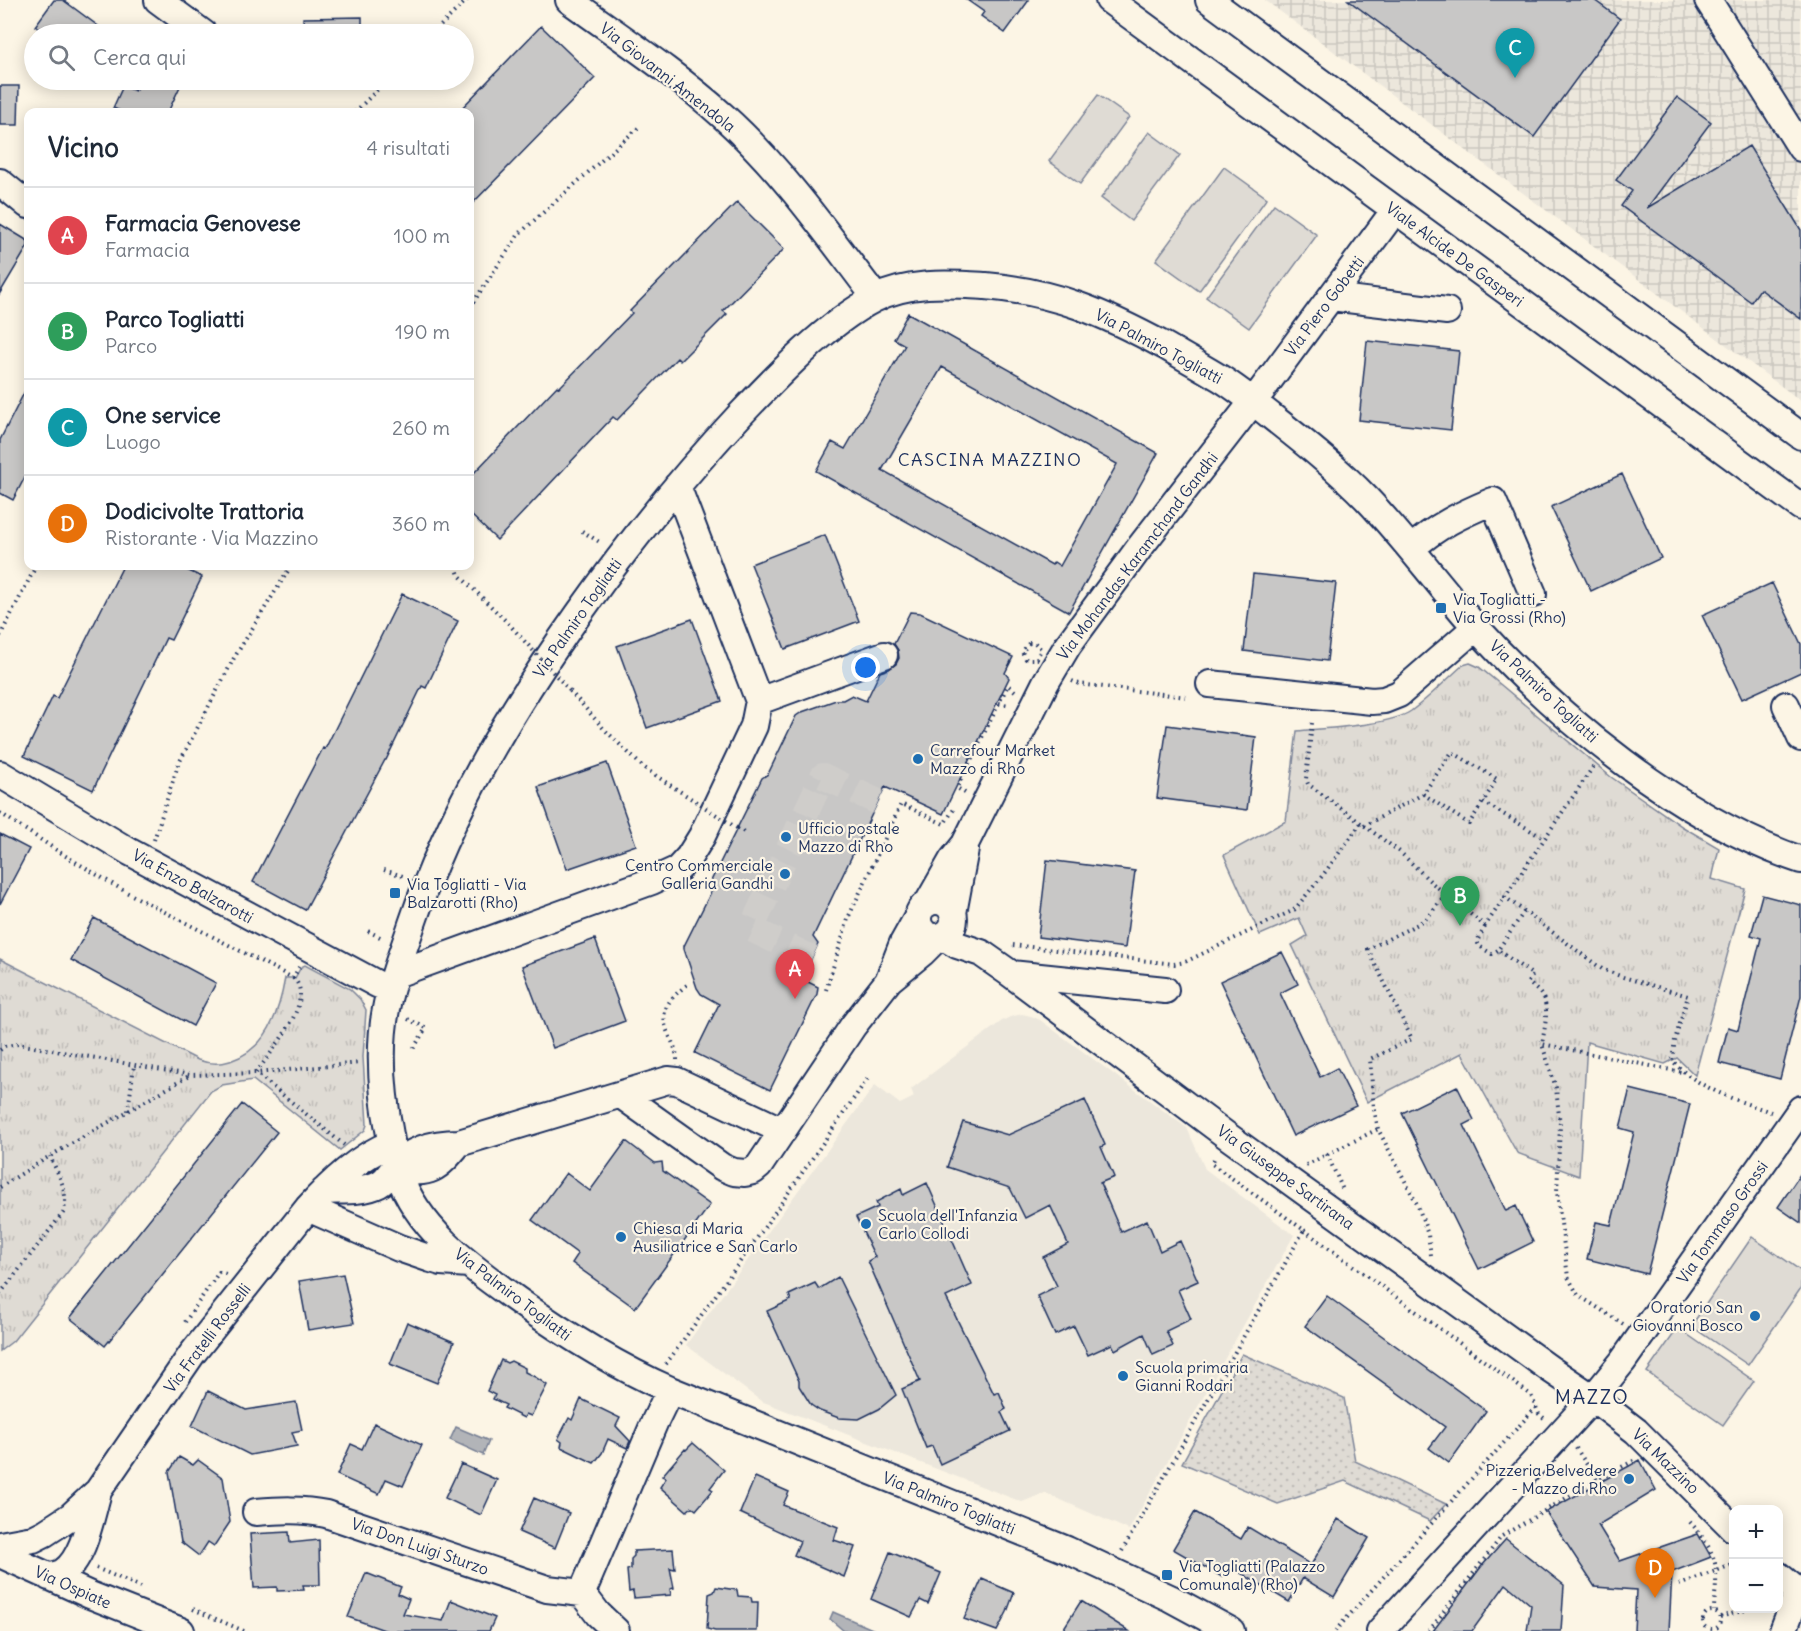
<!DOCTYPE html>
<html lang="it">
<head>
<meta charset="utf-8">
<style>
  :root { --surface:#fff; --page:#f6f6f7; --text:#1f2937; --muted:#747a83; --line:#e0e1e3; --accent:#111827 }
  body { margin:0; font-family:Delius,sans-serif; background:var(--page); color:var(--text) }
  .controls { position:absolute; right:18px; bottom:18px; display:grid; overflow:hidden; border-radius:12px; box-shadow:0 3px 15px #0003 }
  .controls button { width:54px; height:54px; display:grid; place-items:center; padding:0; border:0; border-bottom:2px solid var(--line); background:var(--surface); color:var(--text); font:30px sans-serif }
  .you { position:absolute; left:866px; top:668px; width:21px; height:21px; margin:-15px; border:4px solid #fff; border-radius:50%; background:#1a73e8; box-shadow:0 0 0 9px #1a73e833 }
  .badge { display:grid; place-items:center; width:39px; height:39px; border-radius:50%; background:var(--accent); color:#fff; font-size:20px; font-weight:700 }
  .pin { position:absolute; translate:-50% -50px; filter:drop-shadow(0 2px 3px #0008) }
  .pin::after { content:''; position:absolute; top:32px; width:21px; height:18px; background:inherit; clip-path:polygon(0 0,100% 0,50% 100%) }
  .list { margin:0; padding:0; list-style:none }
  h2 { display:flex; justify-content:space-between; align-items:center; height:78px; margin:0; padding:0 24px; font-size:26px }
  h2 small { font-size:20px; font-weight:400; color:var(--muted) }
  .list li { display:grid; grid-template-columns:39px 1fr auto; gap:18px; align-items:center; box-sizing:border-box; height:96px; padding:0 24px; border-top:2px solid var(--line) }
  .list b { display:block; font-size:22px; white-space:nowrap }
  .list p { margin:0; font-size:20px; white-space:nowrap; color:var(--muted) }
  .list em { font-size:20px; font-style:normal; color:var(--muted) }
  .icon { flex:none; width:33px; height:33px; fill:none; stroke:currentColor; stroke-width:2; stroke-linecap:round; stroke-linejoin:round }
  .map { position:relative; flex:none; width:1801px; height:1631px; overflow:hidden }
  .search { position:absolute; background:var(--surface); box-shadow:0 3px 15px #0003; left:24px; top:24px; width:450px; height:66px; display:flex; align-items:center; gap:15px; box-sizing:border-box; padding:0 21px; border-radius:33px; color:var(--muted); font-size:22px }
  .panel { position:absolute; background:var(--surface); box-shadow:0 3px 15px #0003; left:24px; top:108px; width:450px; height:462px; border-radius:12px }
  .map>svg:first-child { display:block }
</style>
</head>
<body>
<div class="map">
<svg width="1801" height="1631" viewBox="0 0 1801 1631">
  <defs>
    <pattern id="industrial-grid" width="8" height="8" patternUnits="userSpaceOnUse" patternTransform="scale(1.5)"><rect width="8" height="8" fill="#ece7dc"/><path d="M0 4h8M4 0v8" fill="none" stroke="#cac6bf"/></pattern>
    <pattern id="grass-dots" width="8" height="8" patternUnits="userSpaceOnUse" patternTransform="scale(1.5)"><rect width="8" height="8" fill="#dfdbd4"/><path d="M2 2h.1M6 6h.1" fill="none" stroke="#bfbcb8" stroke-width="1.8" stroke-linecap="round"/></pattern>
    <pattern id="park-tufts" width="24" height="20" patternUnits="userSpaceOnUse" patternTransform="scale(1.5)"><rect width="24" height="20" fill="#dfdbd4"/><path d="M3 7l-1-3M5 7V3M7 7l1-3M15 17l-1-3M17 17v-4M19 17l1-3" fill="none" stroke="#bfbcb8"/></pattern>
    <pattern id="water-ripples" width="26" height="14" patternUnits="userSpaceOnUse" patternTransform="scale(1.5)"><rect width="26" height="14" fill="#b2b4b8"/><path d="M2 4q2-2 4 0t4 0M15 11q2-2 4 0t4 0" fill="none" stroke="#909399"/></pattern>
  </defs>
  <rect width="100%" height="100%" fill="#fcf5e5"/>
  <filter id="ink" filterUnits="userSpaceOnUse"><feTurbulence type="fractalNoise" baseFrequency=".0167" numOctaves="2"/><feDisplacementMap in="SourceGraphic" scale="12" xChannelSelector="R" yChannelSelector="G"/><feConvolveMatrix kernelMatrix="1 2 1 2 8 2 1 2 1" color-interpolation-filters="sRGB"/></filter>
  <g filter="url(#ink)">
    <path fill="#ece7dc" d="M1022,1014l9,2 9,4 147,108 18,41 89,66 -165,295 -84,-37 -23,9 -261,-101 -75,-56 189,-260 25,19 14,-7 -3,-8 91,-68 8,-4z"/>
    <path fill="url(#industrial-grid)" d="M1265,0h536v401z"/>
    <path fill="url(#grass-dots)" stroke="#7d8599" stroke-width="1.5" d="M1242,1354l102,44 11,63 91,43 -16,17 -85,-40 -67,23 -96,-41z"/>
    <path fill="url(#park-tufts)" stroke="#7d8599" stroke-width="1.5" d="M1470,663l9,4 22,18 110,92 72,50 36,21 -7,31 33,10 -50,186 -18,-17 -12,6 -78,-22 -8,134 -62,-23 -55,-100 -95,49 -75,-157 15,-9 -8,-18 -39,17 -36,-80 62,-34 11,-90c28,-3 92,-5 114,-20 18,-13 35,-31 52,-46z
      M0,959l198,101c11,4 20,5 32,1 37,-12 49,-48 55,-83h10l6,-11 4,-2 45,24 10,10 6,11 -3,47 4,68 -2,5 -25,20 -87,-70 -31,5 -11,6 -198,250 -13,10z"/>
    <path fill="#dfdbd4" stroke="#7d8599" stroke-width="1.5" d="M1098,95l31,22 -49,67 -31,-23z
      M1149,132l31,23 -49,66 -30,-23z
      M1224,167l43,31 -68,93 -43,-31z
      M1274,204l43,31 -68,93 -43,-31z
      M1752,1237l49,34v17l-53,77 -57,-39z
      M1678,1328l76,53 -31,44 -76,-53z"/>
    <path fill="url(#water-ripples)" stroke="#767f94" stroke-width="1.5" d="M456,1427l33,14 -6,14 -33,-15z
      M833,1612l44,19h-33l-14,-12z"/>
    <path fill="#c8c7c6" stroke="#1b2f5e" stroke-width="1.5" fill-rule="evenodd" d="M54,0h9l46,34h-62l-12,-8z
      M967,0h62l-24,33 -24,-17 3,-4z
      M1348,0h246l26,19 -86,118z
      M362,17v17h-58l-1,-16z
      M541,26l54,52 -125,128v-94h-12z
      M140,80h43l-15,32h-45l-10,-4 10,-22 12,5z
      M0,86h19l-1,39h-18z
      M1677,97l34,25 -64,86 102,-62 52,84v89l-41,-30 -9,13 -130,-96 11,-15 -16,-11z
      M737,202l47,47 -61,62 4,3 -47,47 -3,-3 -60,62 -4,-3 -116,123 -27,-26v-37l87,-91 2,2 73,-75 -2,-2z
      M0,224l28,17v5l-28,47z
      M908,313l250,140 -89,159 -253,-141 16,-29 13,7 60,-104 -11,-6zM942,367l175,97 -57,102 -6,-4 -2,3 -170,-95z
      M1367,341l92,10 -8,79 -92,-10z
      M28,385v86l-15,29 -13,-7v-53z
      M1622,474l39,84 -70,33 -40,-84z
      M825,535l34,86 -74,28 -34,-85z
      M123,566h55l24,11 -31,63 -5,-2 -73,152 -69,-34 29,-60 4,2z
      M1253,574l83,9 -9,78 -83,-10z
      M1772,583l29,61v28l-59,27 -40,-84z
      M402,594l56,27 -32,67 -4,-2 -36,74h-1l-80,150 -52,-28 70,-134 2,1z
      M910,612l10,1 93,44 -8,16 4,5 -66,136 -58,-27 -72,150 5,7 -16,35 16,8 -1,7 -47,96 -75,-37 24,-49 -18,-10 -4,-6 -13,-39v-3l29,-58 -3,-5 52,-105 6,-4 28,-58 6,-4 34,-12h7l9,-5 14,6 14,-29 9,-3 7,-5 3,-6 -1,-8 -4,-6z
      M692,619l30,82 -75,27 -30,-82z
      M1167,725l89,12 -9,73 -90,-12z
      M607,763l29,82 -69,24 -29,-82z
      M0,834l29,15 -29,55z
      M1047,860l88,11 -10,77 -87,-11z
      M1762,895l39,10v91l-21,83 -61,-16 9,-36 10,3 23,-92 -10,-3z
      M94,918l122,65 -23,43 -122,-66z
      M595,939l30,82 -72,27 -31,-82z
      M1282,952l16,32 -18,9 40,84 17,-9 19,38 -63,30 -73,-155z
      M1457,1086l17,34 -10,5 42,86 10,-5 17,36 -54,27 -77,-156z
      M1630,1089l60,15 -43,170 -60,-15 9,-37 15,3 23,-93 -14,-4z
      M1085,1100l20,45 -4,2 13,30 -14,6 21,49 26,-12 13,31 20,-10 18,40 -20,9 13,29 -25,12 7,15 -20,9 -9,-21 -29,16 -3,-6 -24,11 -14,-29 -19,9 -18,-39 20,-10 -14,-29 25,-13 -18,-39 -25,13 -15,-30 -63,-21 16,-45 45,13z
      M242,1104l35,28 -172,214 -35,-28z
      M626,1141l29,22 7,-1 1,9 47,34 -75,103 -63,-45 6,-9 -46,-34 34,-47 24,18z
      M1801,1173v50l-23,-16z
      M927,1183l45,102 -26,12 48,97 5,-2 7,17 -5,3 9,19 -70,33 -8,-18 -6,2 -24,-59 18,-8 -52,-120 7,-4 -19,-40 22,-10 -2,-5 25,-13 2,6z
      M343,1274l11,49 -46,7 -9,-49z
      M838,1277l58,118 -17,14 -20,10 -20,-1 -19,-7 -9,-6 -12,-19v-5l-32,-70 24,-11 -2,-5 26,-12 4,6z
      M1327,1296l159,115 -37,52 -20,-15 16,-21 -140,-101z
      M407,1322l47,20 -17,41 -47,-19z
      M501,1360l6,3 4,-2 14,7v4l10,5 12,8 -16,31 -5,-2 -2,4 -20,-10 2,-3 -13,-6 2,-4 -8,-4z
      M208,1391l38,19 50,-8 6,28 -10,2 5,14 -47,9 -58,-29z
      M581,1399l39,19 -4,8 14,15 -3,7 -19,-9 -6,14 -8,10 -33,-16 1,-5 -4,-3 11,-21 3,2z
      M374,1423l48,22 -19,41 -17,-7 -7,15 -42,-19 14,-31 11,5z
      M693,1443l31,27 -14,18 3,2 -17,20 -4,-3 -5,4 -27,-24 6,-9 -4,-2 23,-27 1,1z
      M179,1457l14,8 5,-5 25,18 7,44 -16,24 -6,-4 -9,14 -18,-14 -12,-70z
      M1640,1460l16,30 -58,35 22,36 78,-27 13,23 -39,15 -3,59h-35l2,-41 -41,-3 -49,-75z
      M461,1464l36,16 -16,35 -36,-17z
      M755,1477l34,15 -6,13 55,22 -4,13 21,7 -11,30 -50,-22 6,-14 -60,-28z
      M534,1498l35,15 -14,35 -36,-16z
      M1195,1512l46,27 7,-12 63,38 27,-46 31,19 -35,59 -31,-19 -14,24 -60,-36 -7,11 -49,-28z
      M289,1532l1,11 29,-3 1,45h-17l1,5 -27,1v-4l-23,1 -4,-54z
      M1506,1539l58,46 -3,46h-34l4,-26 -25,-21 -34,47h-39l48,-64z
      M673,1549l2,20 -5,-1 4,20 -4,1 1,6 -37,3 -1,-7 -4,1 -2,-22 4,-1v-10l3,-3v-5z
      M890,1552l51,21 -13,31 -8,-4 -9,17 -40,-18z
      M366,1573l35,14 -3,7 11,5 -6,15 40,7 8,-21 44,18 -6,13h-102l-39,-14z
      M982,1579l32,14 -7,19 -10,19 -33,-12z
      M716,1587l21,3 1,6 13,1 1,5h6l-1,29h-42l-8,-2 2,-35 5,-2z
      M1081,1601l48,30h-67z"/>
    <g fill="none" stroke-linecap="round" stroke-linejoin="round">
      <path stroke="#cfcdca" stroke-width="26" stroke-dasharray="26 13" stroke-linecap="butt" d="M812,958l-61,-29 72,-153 55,26"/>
      <defs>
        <path id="minor" d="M158,0l46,34
          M569,0c51,37 107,74 154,116 59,53 105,119 153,182
          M1109,0l692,507
          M1209,0l592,436
          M1708,0l93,148
          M0,182l28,23
          M1331,297l116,14
          M1411,549c25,-23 51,-35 82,-48l40,93
          M1210,684l162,17 12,-1 15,-6 77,-67
          M759,701l125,-46
          M1786,705l15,33
          M0,774l130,78 247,132 13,5
          M918 919a18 18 0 1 1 36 0a18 18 0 1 1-36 0Z
          M928,903l25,-44 12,-15 81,-162 22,-37 72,-98 122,-157 133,-180
          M953,913l12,-64
          M942,936l15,9 24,8 30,21 215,161 324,234 43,29 43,33 98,98
          M396,974l256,-93 26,-12 11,-12 13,-21 52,-110 5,-25 -82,-215
          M1011,974l154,16
          M889,979l14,-36 14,-25
          M621,1095l101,72 12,5 11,1 8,-2 6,-5 94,-140 36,-46 33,-27 16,-16
          M396,1167c33,11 42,1 63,-24
          M324,1191c18,-1 39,1 55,-7 8,-4 11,-11 16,-17 17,-19 40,-24 64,-24l209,-63 9,1 106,50
          M308,1208l91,40 32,11 10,3 28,2
          M256,1512c24,-2 46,-3 70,2l221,75 35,4
          M0,1545l33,-6 12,-6 26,-17 27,-25 94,-137 116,-146c23,-25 51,-52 83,-64
          M0,1554l90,41 91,36
          M1778,1575l23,19
          M49,1577c4,-2 10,-2 14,-5 21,-13 28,-57 35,-80
          M616,1631l-18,-17 -16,-21 73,-172 15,-31
          M1231,1631l-61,-33 -103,-48 -397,-160c-54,-24 -104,-55 -153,-90 -47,-34 -99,-70 -119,-128 -4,-11 -6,-24 -8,-37 -8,-41 -12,-84 -4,-126 5,-29 17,-57 26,-85 38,-113 99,-215 168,-312 49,-69 102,-135 160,-197 36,-38 87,-92 134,-116 35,-18 75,-15 112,-13 70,6 118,27 179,60 19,11 37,21 55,32 18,11 35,25 51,38 33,26 67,53 96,83 38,40 71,85 107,126 83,93 208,195 327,235
          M1380,1631l213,-233 30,-37 178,-252
          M1783,1631l15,-39"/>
      </defs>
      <use href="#minor" stroke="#1b2f5e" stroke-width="30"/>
      <path stroke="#1b2f5e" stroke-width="4" stroke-dasharray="1.5 4.5" stroke-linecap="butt" d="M432,34l35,-34
        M355,112l32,-32
        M470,307l49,-73 119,-106
        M582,531l19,12
        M456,566l3,9 49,48
        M0,636l36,-70
        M1029,643h6l6,6 -4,10h-11l-4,-7z
        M1072,681l7,3 108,13
        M570,691l34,38 39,38 27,18
        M999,703l10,2
        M1312,723l-6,56 2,5 92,68 31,30 54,44 20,-29
        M1593,767l-88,130 97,72 21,8 65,19 -13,44 -3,20c24,28 64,40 99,52
        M965,793l-8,-5 51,-103 7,6
        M1423,794l46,30 14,-22
        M0,813l64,42 62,37 167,86 6,-11
        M1364,826l59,-32 29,-42 45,27 -14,23 62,37
        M737,828l9,5
        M154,840l24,-75 56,-107 57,-92
        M384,870l22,7
        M1524,912l-26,38 35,25 -5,7c5,5 11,9 14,14 8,12 2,35 0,48
        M1485,927l-8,14 2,5 13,8 6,-4
        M368,931l14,7
        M1013,945l161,19 11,-2 109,-52 29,-35 38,-52
        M293,978c25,21 -24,76 -37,95l88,72
        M826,990l23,-74 52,-112 43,20 10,-15
        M408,1019l18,9 -14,23
        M0,1050l5,-4 13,-2 172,31 66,-2 104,-10
        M677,1060c0,-10 -5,-18 -9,-27 -10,-23 2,-35 19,-48
        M128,1111l6,-45
        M1327,1154l16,36
        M1306,1165l72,-36
        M0,1187l50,-31 139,-80
        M1304,1230l227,165 8,19 5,4
        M1431,1255l-3,-20 -10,-29 -40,-77 -4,-20 -4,-50 42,-20 -44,-90 50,-25 9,-6 19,-24
        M0,1294l63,-81c7,-21 -5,-38 -13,-57
        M185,1322l34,-50 7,2
        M1623,1324l-45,-29 -10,-18 -11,-85 3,-67 -4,-37 -14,-44 139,28
        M666,1364l91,-126 111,-160
        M1576,1448l21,32
        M1690,1522c12,13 26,32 26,50 1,13 -2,26 -2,39
        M1122,1551l182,-321 -92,-66 3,-8
        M96,1568l45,19
        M1679,1585l55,-21
        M193,1609l51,22
        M1703 1620a9 9 0 1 1 18 0a9 9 0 1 1-18 0Z
        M1720,1617l33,-9
        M1335,1631l201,-224
        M1429,1631l73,-95 95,-56 38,-20"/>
      <use href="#minor" stroke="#fcf5e5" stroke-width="26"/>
      <path stroke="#1b2f5e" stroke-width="4" stroke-dasharray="1.5 4.5" stroke-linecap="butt" d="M508,623l62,68
        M670,785l67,43"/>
    </g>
  </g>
  <g fill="#1f6fb2" stroke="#fcf5e5" stroke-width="2">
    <rect x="1435" y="602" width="12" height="12" rx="3"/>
    <circle cx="918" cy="759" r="6"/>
    <circle cx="786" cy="837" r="6"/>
    <circle cx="785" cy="874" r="6"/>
    <rect x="389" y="887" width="12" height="12" rx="3"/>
    <circle cx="866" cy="1224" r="6"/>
    <circle cx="621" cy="1237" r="6"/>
    <circle cx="1755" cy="1316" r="6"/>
    <circle cx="1123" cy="1376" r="6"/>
    <circle cx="1629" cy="1479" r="6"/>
    <rect x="1161" y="1569" width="12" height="12" rx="3"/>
  </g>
  <g text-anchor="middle" stroke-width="4.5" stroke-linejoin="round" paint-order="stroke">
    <g font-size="16" fill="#1b2f5e" stroke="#fcf5e5">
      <text transform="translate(668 77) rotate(38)" y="6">Via Giovanni Amendola</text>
      <text transform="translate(1455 254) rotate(36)" y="6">Viale Alcide De Gasperi</text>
      <text transform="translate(1324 306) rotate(-53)" y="6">Via Piero Gobetti</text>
      <text transform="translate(1159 346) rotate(28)" y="6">Via Palmiro Togliatti</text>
      <text transform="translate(1137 556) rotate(-53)" y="6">Via Mohandas Karamchand Gandhi</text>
      <text transform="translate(577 618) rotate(-55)" y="6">Via Palmiro Togliatti</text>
      <text transform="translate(1544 691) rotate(43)" y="6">Via Palmiro Togliatti</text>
      <text transform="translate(193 886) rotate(29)" y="6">Via Enzo Balzarotti</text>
      <text transform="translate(1286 1177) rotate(36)" y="6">Via Giuseppe Sartirana</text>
      <text transform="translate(1722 1222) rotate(-55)" y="6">Via Tommaso Grossi</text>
      <text transform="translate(513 1294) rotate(37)" y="6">Via Palmiro Togliatti</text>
      <text transform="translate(207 1338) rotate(-53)" y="6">Via Fratelli Rosselli</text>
      <text transform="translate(1666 1461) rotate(44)" y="6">Via Mazzino</text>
      <text transform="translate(949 1503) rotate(22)" y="6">Via Palmiro Togliatti</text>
      <text transform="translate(420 1546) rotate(19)" y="6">Via Don Luigi Sturzo</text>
      <text transform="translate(73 1587) rotate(24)" y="6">Via Ospiate</text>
    </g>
    <g font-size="16" fill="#1b2f5e" stroke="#fcf5e5" text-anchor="start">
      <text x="1453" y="605">Via Togliatti -<tspan x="1453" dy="18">Via Grossi (Rho)</tspan></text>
      <text x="930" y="756">Carrefour Market<tspan x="930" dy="18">Mazzo di Rho</tspan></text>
      <text x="798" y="834">Ufficio postale<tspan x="798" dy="18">Mazzo di Rho</tspan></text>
      <text x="773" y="871" text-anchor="end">Centro Commerciale<tspan x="773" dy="18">Galleria Gandhi</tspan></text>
      <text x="407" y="890">Via Togliatti - Via<tspan x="407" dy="18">Balzarotti (Rho)</tspan></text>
      <text x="878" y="1221">Scuola dell'Infanzia<tspan x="878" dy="18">Carlo Collodi</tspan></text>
      <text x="633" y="1234">Chiesa di Maria<tspan x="633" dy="18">Ausiliatrice e San Carlo</tspan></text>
      <text x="1743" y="1313" text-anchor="end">Oratorio San<tspan x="1743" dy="18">Giovanni Bosco</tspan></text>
      <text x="1135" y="1373">Scuola primaria<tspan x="1135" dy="18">Gianni Rodari</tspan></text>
      <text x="1617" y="1476" text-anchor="end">Pizzeria Belvedere<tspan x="1617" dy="18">- Mazzo di Rho</tspan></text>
      <text x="1179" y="1572">Via Togliatti (Palazzo<tspan x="1179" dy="18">Comunale) (Rho)</tspan></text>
    </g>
    <g font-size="18" letter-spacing="1.5" fill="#1b2f5e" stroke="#fcf5e5">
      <text x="990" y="466">CASCINA MAZZINO</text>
    </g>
    <g font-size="20" letter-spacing="1.5" fill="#1b2f5e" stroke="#fcf5e5">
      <text x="1592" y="1404">MAZZO</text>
    </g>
  </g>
</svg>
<div class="controls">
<button>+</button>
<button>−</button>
</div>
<div class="you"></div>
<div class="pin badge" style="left:795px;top:999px;background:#e0444e">A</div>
<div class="pin badge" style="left:1460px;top:926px;background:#2e9e5b">B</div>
<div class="pin badge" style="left:1515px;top:78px;background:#0f9aa8">C</div>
<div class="pin badge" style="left:1655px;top:1598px;background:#e8710a">D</div>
<div class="search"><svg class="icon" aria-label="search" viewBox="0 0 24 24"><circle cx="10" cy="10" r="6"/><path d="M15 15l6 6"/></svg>Cerca qui</div>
<section class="panel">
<h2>Vicino<small>4 risultati</small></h2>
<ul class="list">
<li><span class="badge" style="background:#e0444e">A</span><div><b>Farmacia Genovese</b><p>Farmacia</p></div><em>100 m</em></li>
<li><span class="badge" style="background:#2e9e5b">B</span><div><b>Parco Togliatti</b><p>Parco</p></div><em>190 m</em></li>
<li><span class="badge" style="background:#0f9aa8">C</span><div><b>One service</b><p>Luogo</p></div><em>260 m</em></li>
<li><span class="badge" style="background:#e8710a">D</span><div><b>Dodicivolte Trattoria</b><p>Ristorante · Via Mazzino</p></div><em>360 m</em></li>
</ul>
</section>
</div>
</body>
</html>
